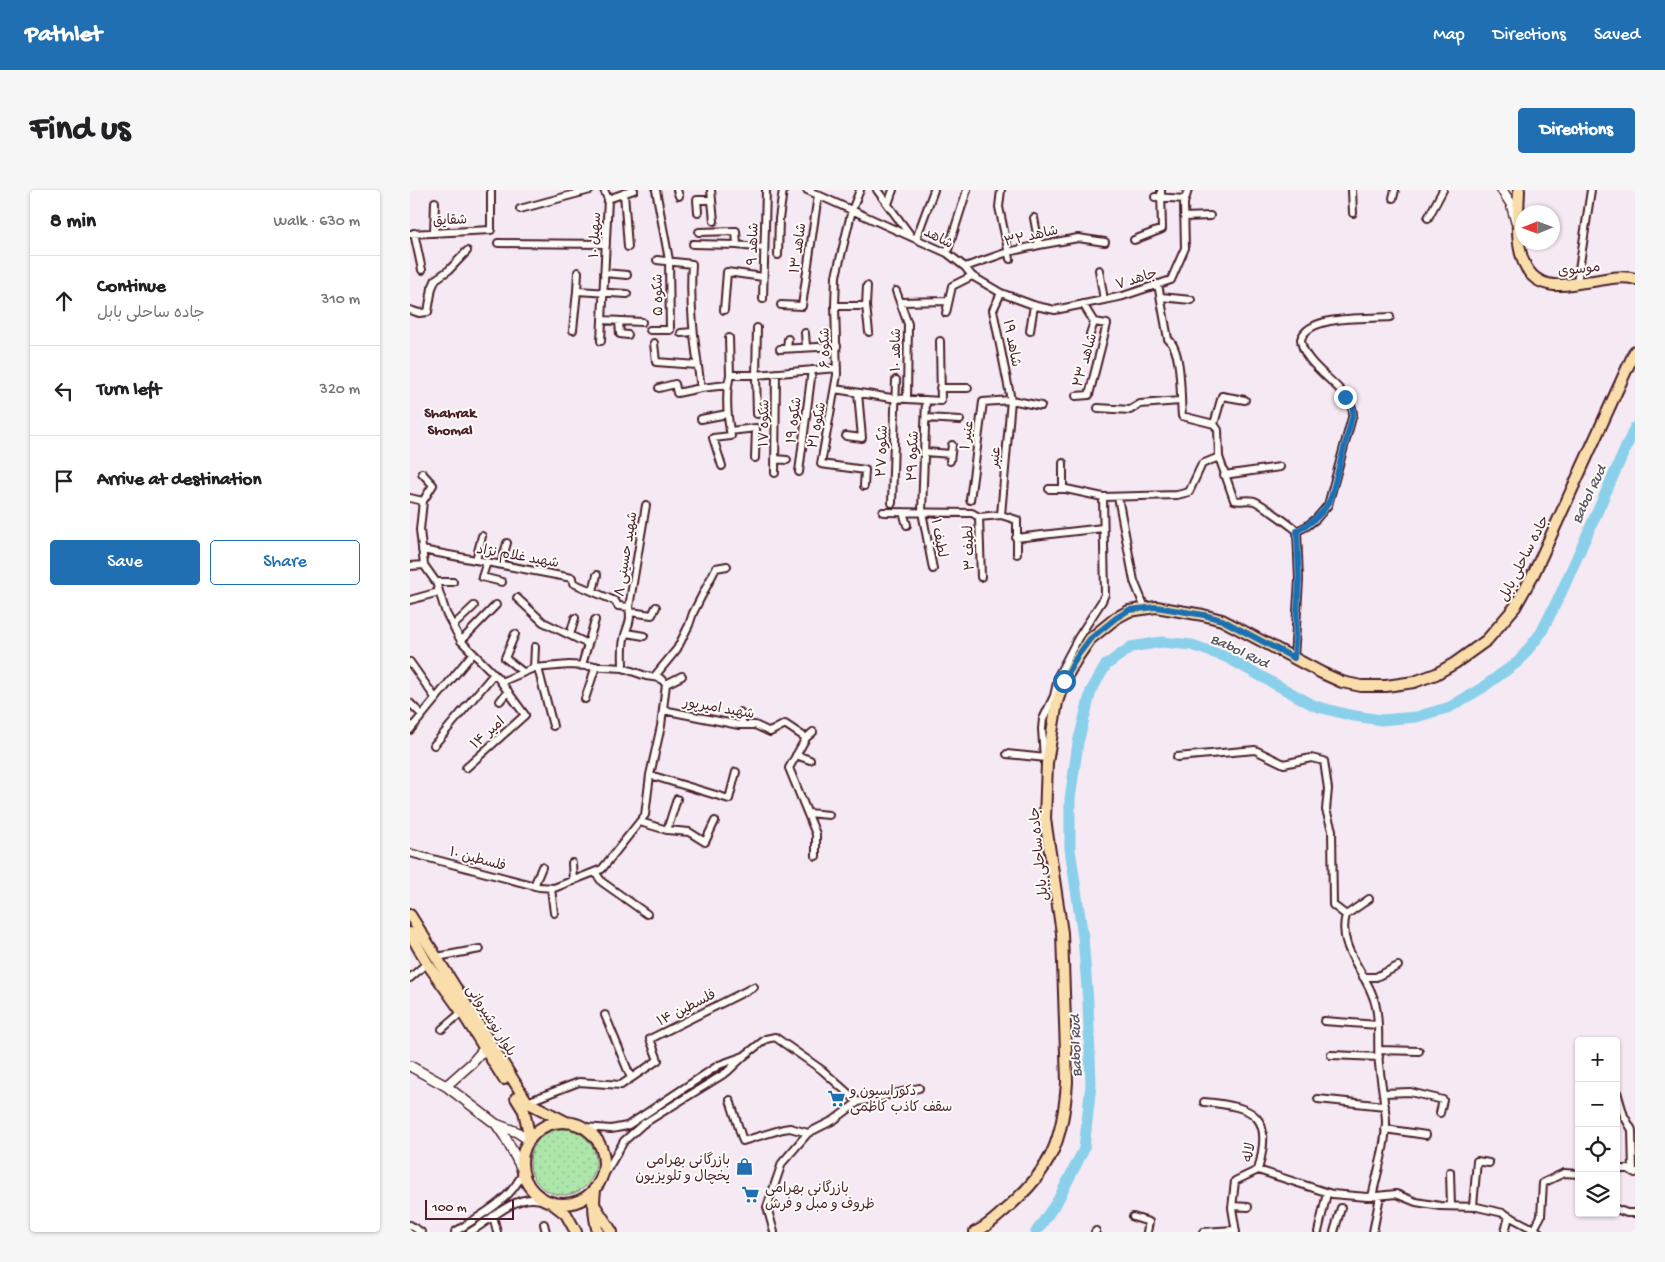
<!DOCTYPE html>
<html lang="en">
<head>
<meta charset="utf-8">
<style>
  :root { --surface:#fff; --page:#f6f6f6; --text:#202124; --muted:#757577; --line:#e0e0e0; --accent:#1f6fb2 }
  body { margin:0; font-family:"Gochi Hand","Playpen Sans Arabic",sans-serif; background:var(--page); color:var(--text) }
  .controls { position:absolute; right:15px; bottom:15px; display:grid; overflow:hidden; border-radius:5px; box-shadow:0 1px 4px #0004 }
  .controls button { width:45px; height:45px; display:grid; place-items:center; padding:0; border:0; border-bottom:1px solid var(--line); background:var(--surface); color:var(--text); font:25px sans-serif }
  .compass { position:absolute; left:1105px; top:15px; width:45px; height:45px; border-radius:50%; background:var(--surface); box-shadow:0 1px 4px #0004; rotate:269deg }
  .scale { position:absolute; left:15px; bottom:12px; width:89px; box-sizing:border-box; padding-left:5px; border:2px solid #4a1f2b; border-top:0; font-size:14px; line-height:18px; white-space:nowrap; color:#4a1f2b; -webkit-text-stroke:4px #fdfcf7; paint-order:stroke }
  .stop { position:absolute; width:15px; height:15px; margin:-11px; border:4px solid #1f6fb2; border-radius:50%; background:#fff }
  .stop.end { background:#1f6fb2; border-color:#fff; box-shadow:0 1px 5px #0008 }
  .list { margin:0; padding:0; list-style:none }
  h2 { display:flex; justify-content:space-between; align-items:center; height:65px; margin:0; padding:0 20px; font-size:21px }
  h2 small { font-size:16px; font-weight:400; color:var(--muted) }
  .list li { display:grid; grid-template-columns:32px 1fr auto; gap:15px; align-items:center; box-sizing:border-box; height:90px; padding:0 20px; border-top:1px solid var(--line) }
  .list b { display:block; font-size:19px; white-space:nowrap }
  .list p { margin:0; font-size:16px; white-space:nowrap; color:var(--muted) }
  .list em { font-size:16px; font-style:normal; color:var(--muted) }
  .actions { display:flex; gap:10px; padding:15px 20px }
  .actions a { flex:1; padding:11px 0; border:1px solid var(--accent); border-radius:5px; text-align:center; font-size:18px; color:var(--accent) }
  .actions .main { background:var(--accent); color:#fff }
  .icon { flex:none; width:28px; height:28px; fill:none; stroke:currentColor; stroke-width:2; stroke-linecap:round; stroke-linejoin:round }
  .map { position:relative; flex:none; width:1225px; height:1042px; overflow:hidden; border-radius:5px }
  header { display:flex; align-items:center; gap:30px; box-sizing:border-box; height:70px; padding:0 25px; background:var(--accent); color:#fff }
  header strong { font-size:24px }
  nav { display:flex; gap:28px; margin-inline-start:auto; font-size:18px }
  .intro { display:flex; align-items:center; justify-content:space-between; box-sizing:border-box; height:120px; padding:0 30px }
  h1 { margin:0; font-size:35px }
  .button { padding:12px 22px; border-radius:5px; background:var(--accent); color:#fff; font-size:18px; font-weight:700 }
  main { display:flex; gap:30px; padding:0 30px }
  aside { flex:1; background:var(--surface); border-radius:5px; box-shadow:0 1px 4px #0004 }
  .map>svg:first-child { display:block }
</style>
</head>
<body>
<header>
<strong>Pathlet</strong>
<nav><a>Map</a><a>Directions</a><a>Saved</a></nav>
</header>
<div class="intro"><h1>Find us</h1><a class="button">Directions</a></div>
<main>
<aside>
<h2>8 min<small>Walk · 630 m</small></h2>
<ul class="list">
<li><svg class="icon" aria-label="ahead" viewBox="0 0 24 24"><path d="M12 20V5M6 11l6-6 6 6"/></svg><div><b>Continue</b><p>جاده ساحلی بابل</p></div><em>310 m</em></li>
<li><svg class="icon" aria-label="left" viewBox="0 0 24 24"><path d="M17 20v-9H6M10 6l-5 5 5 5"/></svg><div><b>Turn left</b></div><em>320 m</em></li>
<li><svg class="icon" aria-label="arrive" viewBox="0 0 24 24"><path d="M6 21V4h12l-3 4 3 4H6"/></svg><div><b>Arrive at destination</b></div></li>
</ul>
<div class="actions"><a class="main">Save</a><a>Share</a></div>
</aside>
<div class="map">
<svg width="1225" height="1042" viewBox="0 0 1225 1042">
  <defs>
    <pattern id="grass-dots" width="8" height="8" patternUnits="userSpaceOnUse" patternTransform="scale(1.25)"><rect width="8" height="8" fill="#ade6aa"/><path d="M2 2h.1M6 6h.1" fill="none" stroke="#96c592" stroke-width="1.8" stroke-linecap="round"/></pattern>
  </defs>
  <rect width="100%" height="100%" fill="#f5e9f3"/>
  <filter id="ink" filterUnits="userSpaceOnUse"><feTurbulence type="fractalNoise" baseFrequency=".02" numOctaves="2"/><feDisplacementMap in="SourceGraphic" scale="10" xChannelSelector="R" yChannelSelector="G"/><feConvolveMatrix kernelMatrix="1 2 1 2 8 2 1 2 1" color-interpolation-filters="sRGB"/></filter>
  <g filter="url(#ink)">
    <path fill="url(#grass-dots)" stroke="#7c826a" d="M120 972a33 33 0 1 1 66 0a33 33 0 1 1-66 0Z"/>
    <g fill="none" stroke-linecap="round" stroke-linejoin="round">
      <path stroke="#8ad0eb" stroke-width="11" d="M626,1042l22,-32 26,-51 7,-65 -3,-82 -5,-65 -13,-88v-50l8,-56 13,-52 15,-26 25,-18 31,-5 30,3 34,12 89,49 34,9 32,5 35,-3 34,-10 32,-19 37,-27 22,-28 21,-42 73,-164"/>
      <defs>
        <path id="minor" d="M267,0l2,6
          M301,0l3,31
          M397,0l140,63 18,14 7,9 29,17 35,13 19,4 68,-14 48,-16 14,-32 -1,-45 4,-13
          M450,0l-8,20 -16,66 -1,30 2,69 -16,89 44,6 -1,16
          M467,0l34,46
          M591,0l-2,17 11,52
          M942,0l1,23
          M214,3l4,54
          M745,7l30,2
          M983,8l2,-8
          M198,9l26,-9
          M478,14l5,-14
          M110,19l70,-19
          M288,22l-1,-12h15
          M774,27l26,-1
          M624,28l5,27
          M1018,28l15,-28
          M289,42l37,-1 1,14
          M4,43l8,37
          M24,43l1,-31
          M0,44l81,-4v-40
          M506,49l18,-49
          M724,50l28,-11 -1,-39
          M88,53l108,1
          M283,54l44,1 27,3
          M537,63l20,-63
          M368,65l1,-36 4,-29
          M247,70l35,4c-3,43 3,82 9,124
          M555,77l43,-15 31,-7 39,-7 27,4
          M689,80l5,30
          M194,83l23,2
          M1167,93l14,-93
          M748,94l10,55c15,12 12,59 14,77l32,8 4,6 1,27 15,43c7,2 13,-1 20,1 5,1 39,26 43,30
          M457,96l-1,20 3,26
          M167,101l1,-19
          M486,101l12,33 -1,75
          M751,107l30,3
          M353,109l3,-109
          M491,112l47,-1
          M371,115l21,1 16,-111
          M425,116h31
          M0,120l9,3 9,-1 4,-24 4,-9 13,-9 18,-19
          M314,120l3,-38 36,5
          M536,123l6,-27 20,-10
          M192,130l40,2
          M209,131l1,13 8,1
          M163,140l4,-39 50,3
          M240,140h20l-1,-70 -13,-70
          M620,141l4,-26
          M271,143l12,-1
          M395,143l1,14
          M680,144l4,-12
          M319,148l1,37
          M191,151l7,-142 -4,-9
          M244,153l2,19 41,3
          M377,158l1,-9
          M370,159l57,-3
          M249,198l16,-4 2,9 24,-5 26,-3
          M530,198h28
          M425,199l56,9 50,3 -1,-60
          M666,206l13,-1 18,-71 -13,-2 -11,-18
          M516,210l-4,112 11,57
          M688,218l32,2 10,-6 40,-3
          M347,224l-1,-39 1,-47
          M516,228l34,2
          M291,229l26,-5
          M804,234l8,-28 23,4
          M320,241l26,-3 -1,30
          M436,246l16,2 -4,-45
          M515,262l26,2
          M365,269l12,1
          M540,271l2,-16
          M653,273v26
          M312,276l-9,-28 18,-2c-4,-20 -6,-41 -1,-61h26l81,-7
          M389,282l13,-102
          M12,283l11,12 -10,16 -3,29 4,35 12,17 10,31 15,28 37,37 27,37 -59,53
          M365,283l1,-100
          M814,285l56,-8
          M639,299h17l37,8 74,-2 12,-3 13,-28 17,-7
          M708,307l16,84 11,27
          M0,308l13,3
          M560,310l13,-98 28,-2 30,6
          M482,313l4,-123
          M473,322l89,1 7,4 22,-2 16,5v34
          M493,322l4,13
          M591,325l10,-115 -18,-90 8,-17
          M569,327l2,60
          M606,348l87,-10
          M12,360l150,28 1,5 42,18 3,5 11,1
          M66,370l6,-24
          M77,372l-5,15 20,5
          M91,374l6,-21
          M0,376l14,-1
          M26,392h17
          M183,401l4,-16
          M107,408l26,24 45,22
          M0,410l29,-8
          M220,422l22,3 4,-8
          M43,436l21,-20
          M216,443l18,3
          M105,444l-10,24 18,14
          M160,445l5,-17
          M51,451l35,-36
          M884,468l5,-78 -2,-49 10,-5 9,-7 12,-14 25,-91c0,-26 -51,-46 -52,-75 9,-25 66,-20 89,-22
          M0,472l26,37
          M172,475l13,-45
          M124,478l1,-21
          M128,478l15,58
          M213,478c0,-9 -1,-19 1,-29 3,-15 8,-15 5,-32l17,-102
          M244,487l23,-28 12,-24 4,-12 23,-45 11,-2
          M256,494l16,-8
          M175,509l11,-33
          M90,511l8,-10
          M0,513l12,12
          M253,520l76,15h16l15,7 15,-8 21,14 -17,30 27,66v22
          M330,522l3,13
          M0,540l63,-77
          M396,548l7,-6
          M24,555l59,-70
          M597,564l39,4
          M386,565l14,5
          M767,567l78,-7 29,14 27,-6 13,3 4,28 -2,21 6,20 1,75 13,10c-10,35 24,60 30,92 4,19 1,38 3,57 2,19 6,38 7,57 0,25 -9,52 -14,76
          M634,568l-2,-29 1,-10 11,-23 5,-22 19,-36 24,-37 3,-7 -2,-97
          M240,585l79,24 7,-27
          M398,623l21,2
          M230,632l27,8 22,2 16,10 10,-21
          M257,640l10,-31
          M0,663l129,34 15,1 48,-19 43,-54 5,-40 11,-49 5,-42 -6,-6 -14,-2 -23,-8 -54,-3 -35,3 -33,14
          M162,673l1,18
          M185,682l7,10 45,32
          M124,696l8,-19
          M141,698l3,25
          M936,725l23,-16
          M27,767l43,-8
          M953,787h13l22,-11
          M0,788l17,-15
          M195,825l26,63
          M914,831l54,4
          M32,839l20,-17
          M969,860l40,1
          M921,865l48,2
          M334,866l22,-17 9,-2 47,33 36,32 61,-14
          M1207,902l7,24 8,14 1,42h2
          M974,903l26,-1 33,8 -3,13
          M908,909l67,7
          M320,910l13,41 40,-12 7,-1 18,5 26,-13 24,-18
          M117,912l52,-20 42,3 37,-25 -8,-21 104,-52
          M794,912c52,5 69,13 54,68l-23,11 -3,27 4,24
          M174,937l27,2 16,-3 92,-61 25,-9 -17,16 -84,52 -19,17 -21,36
          M975,939l41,6
          M1206,979h12l7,4
          M848,980l74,24 35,3 29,-3 20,8 24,4 37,1 26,6 36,19
          M1040,982l1,34
          M822,1016l16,1
          M1063,1016l4,-45 12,2
          M1206,1019l11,4h8
          M83,1026l4,16
          M723,1027l16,5 -2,10
          M134,1034l2,8
          M0,1035l11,7
          M1124,1039l7,-13 2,-33 21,-10 15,1
          M45,1042c25,-17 56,-31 68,-60
          M60,1042c18,-10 41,-34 63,-33 4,0 8,1 12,2
          M364,1042l-7,-25 15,-44 26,-30
          M685,1042l1,-1
          M793,1042l32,-2
          M908,1042l9,-39
          M924,1042l7,-24
          M963,1042l7,-36
          M1095,1042l4,-16"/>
        <path id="secondary" d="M1092,0l9,14 5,18
          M0,876l36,20 50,38
          M36,896l26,-23 13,-15
          M112,979l-17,-32 -9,-13 21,8 12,8"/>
        <path id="primary" d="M1109,0c-1,31 -9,91 35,95 12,1 26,-3 39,-4 13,-2 29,-6 42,-2
          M0,725l117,187 39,20
          M0,743l17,30 35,49 42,67
          M106,908l8,13 6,28
          M112 973a41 41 0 1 1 82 0a41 41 0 1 1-82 0Z
          M185,1000c-2,15 -1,28 3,42
          M183,1013l19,29
          M143,1014l13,10 10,18
          M565,1042c11,-4 22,-15 31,-23 45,-39 57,-68 61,-127l-5,-149 -17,-114 2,-56 10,-61 7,-21 13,-23 13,-19 26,-21 13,-7 27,-4 47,8 19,5 100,53 20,9 19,4h25l28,-4 22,-8 19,-11 32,-23 28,-33 19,-34 101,-222"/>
      </defs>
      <use href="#minor" stroke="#4a1f2b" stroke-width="10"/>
      <use href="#secondary" stroke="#4a1f2b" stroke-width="12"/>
      <use href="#primary" stroke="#4a1f2b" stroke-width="14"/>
      <use href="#minor" stroke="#fdfcf7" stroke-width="6"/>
      <use href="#secondary" stroke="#fdfcf7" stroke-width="9"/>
      <use href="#primary" stroke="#f9deab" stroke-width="10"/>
    </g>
  </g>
  <g fill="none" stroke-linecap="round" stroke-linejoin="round" filter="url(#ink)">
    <path stroke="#1f6fb2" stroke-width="6" d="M654,491l12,-23 14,-19 26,-21 13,-8 27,-3 48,8 18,5 72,38 5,-78 -2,-49c15,-8 28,-18 34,-34l22,-83v-6l-8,-11"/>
  </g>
  <defs>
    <symbol id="supermarket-bare" viewBox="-9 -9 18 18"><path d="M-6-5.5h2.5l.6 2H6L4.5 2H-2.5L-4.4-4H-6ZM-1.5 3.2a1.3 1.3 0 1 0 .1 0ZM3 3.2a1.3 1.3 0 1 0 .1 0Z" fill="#1f6fb2" stroke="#fdfcf7" stroke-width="2.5" paint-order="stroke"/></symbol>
    <symbol id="shop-bare" viewBox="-9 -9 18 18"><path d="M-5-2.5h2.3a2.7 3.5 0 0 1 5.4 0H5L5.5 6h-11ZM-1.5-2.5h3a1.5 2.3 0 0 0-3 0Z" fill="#1f6fb2" stroke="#fdfcf7" stroke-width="2.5" paint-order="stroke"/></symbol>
  </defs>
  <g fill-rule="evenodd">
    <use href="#supermarket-bare" x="414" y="896" width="25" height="25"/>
    <use href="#shop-bare" x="322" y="964" width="25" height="25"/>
    <use href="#supermarket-bare" x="328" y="992" width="25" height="25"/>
  </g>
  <g text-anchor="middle" stroke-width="4" stroke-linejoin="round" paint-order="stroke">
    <g font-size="14" fill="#4a1f2b" stroke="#fdfcf7">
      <text transform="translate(40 29) rotate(-2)" y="5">شقايق</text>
      <text transform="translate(184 45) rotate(-87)" y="5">سهیل ۱۰</text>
      <text transform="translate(621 45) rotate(-13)" y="5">شاهد ۳۲</text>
      <text transform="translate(529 47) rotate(27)" y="5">شاهد</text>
      <text transform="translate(342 54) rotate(-88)" y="5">شاهد ۹</text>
      <text transform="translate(387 58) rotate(-82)" y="5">شاهد ۱۳</text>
      <text transform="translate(1169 78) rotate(-6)" y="5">موسوی</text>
      <text transform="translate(726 88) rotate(-17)" y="5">جاهد ۷</text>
      <text transform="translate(247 105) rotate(-91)" y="5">شکوه ۵</text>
      <text transform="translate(603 153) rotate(79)" y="5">شاهد ۱۹</text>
      <text transform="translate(414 158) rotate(-91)" y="5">شکوه ۶</text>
      <text transform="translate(485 160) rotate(-90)" y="5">شاهد ۱۰</text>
      <text transform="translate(674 170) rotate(-74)" y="5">شاهد ۲۳</text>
      <text transform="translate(383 230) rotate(-83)" y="5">شکوه ۱۹</text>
      <text transform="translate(353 233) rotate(-89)" y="5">شکوه ۱۷</text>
      <text transform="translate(406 235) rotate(-79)" y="5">شکوه ۲۱</text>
      <text transform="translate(556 245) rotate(-82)" y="5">عنیر ۱</text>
      <text transform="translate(471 261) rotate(-88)" y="5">شکوه ۲۷</text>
      <text transform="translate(502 266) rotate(-88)" y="5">شکوه ۲۹</text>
      <text transform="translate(584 267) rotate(-85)" y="5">عنبر</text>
      <text transform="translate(530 348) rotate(79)" y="5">لطیف ۱</text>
      <text transform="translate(558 358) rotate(-92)" y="5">لطیف ۳</text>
      <text transform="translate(215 364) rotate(-81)" y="5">شهید حسینی ۸</text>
      <text transform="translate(108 365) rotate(10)" y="5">شهید غلام نژاد</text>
      <text transform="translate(1113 368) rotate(-63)" y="5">جاده ساحلی بابل</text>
      <text transform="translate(309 517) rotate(10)" y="5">شهید امیرپور</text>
      <text transform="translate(77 542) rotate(-42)" y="5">امیر ۱۴</text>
      <text transform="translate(628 664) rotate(-96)" y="5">جاده ساحلی بابل</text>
      <text transform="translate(68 668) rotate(15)" y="5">فلسطین ۱۰</text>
      <text transform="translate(276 817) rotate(-27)" y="5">فلسطین ۱۴</text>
      <text transform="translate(82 830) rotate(58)" y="5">بلوار نوشیروانی</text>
      <text transform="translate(838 962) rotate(-81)" y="5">لاله</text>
    </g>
    <g font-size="14" fill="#4a1f2b" stroke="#fdfcf7" text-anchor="start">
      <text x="440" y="905">دکوراسیون و<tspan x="440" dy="16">سقف کاذب کاظمی</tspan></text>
      <text x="320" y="974" text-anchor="end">بازرگانی بهرامی<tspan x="320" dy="16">یخچال و تلویزیون</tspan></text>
      <text x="355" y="1002">بازرگانی بهرامی<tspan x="355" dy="16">ظروف و مبل و فرش</tspan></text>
    </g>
    <g font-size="15" font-weight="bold" fill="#4a1f2b" stroke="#fdfcf7">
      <text x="40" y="227">Shahrak<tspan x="40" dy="17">Shomal</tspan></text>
    </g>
    <g font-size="15" font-style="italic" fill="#5d5465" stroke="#fdfcf7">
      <text transform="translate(1178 304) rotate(-65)" y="5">Babol Rud</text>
      <text transform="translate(830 460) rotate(25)" y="5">Babol Rud</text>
      <text transform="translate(665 856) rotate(-92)" y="5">Babol Rud</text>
    </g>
  </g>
</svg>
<div class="controls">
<button>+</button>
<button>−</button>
<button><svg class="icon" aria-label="locate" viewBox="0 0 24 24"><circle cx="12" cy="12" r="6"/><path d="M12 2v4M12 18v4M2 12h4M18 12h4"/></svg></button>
<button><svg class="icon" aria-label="layers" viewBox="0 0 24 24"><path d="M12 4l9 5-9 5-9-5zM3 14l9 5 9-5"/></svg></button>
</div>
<svg class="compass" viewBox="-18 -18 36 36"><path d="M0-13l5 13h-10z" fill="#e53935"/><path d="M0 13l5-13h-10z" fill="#757577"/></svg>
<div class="scale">100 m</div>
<div class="stop" style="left:654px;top:491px"></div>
<div class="stop end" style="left:935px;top:207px"></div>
</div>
</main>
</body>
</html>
